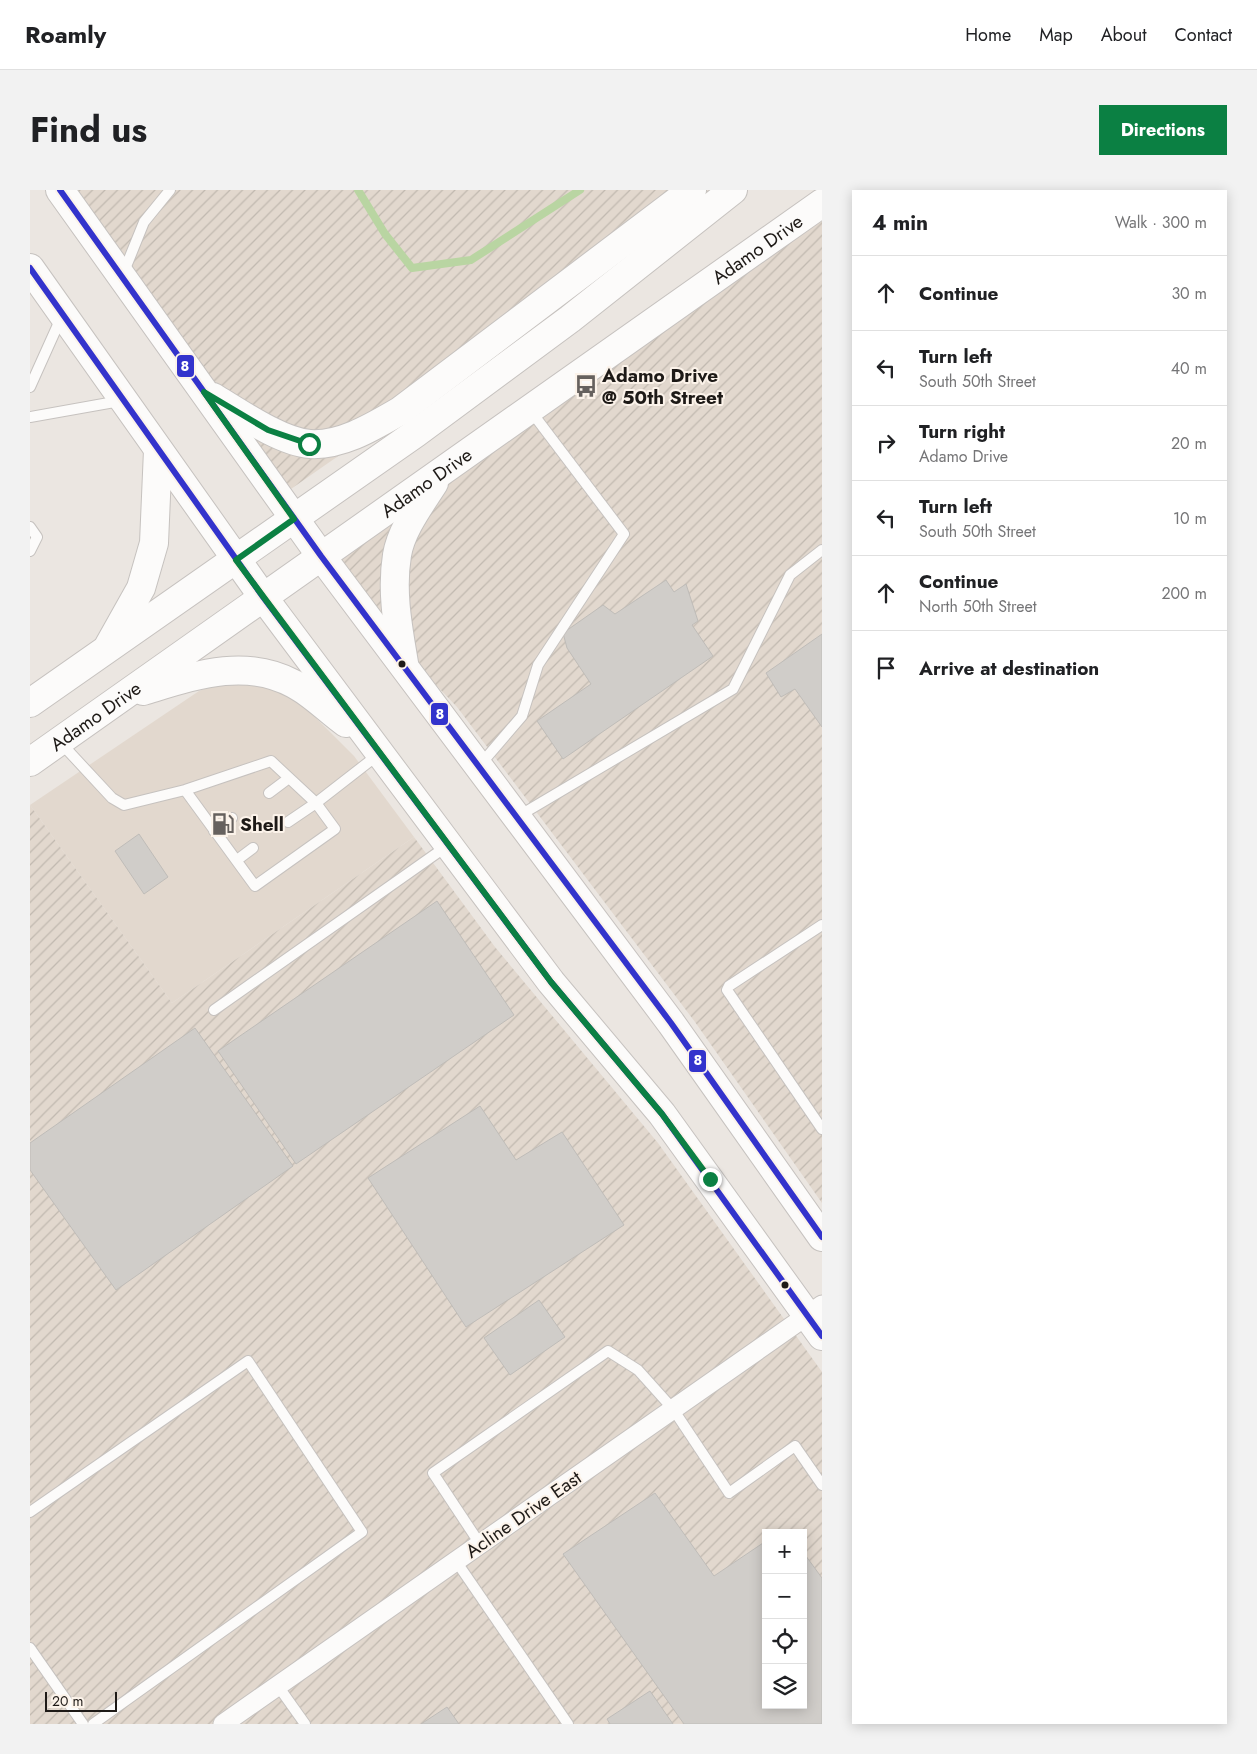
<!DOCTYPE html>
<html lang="en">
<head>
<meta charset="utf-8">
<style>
  :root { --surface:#fff; --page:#f2f2f2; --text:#202124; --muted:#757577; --line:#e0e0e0; --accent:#0b8043 }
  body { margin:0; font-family:Jost,sans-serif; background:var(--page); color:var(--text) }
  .controls { position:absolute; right:15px; bottom:15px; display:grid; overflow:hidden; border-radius:0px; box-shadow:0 2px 12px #0003 }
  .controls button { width:45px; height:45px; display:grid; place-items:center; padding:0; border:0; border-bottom:1px solid var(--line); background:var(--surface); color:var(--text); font:25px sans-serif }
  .scale { position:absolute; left:15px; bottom:12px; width:72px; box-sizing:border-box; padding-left:5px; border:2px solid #1e1a17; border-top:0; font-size:14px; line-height:18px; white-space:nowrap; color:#1e1a17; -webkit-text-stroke:4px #fcf3ea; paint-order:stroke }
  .stop { position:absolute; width:15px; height:15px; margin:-11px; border:4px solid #0b8043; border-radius:50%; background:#fff }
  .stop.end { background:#0b8043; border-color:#fff; box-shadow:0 1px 5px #0008 }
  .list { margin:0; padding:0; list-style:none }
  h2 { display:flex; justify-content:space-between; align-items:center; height:65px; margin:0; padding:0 20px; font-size:21px }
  h2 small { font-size:16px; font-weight:400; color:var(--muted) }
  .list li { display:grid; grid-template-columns:32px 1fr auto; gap:15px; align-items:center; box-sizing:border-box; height:75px; padding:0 20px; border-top:1px solid var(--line) }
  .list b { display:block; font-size:19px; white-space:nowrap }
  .list p { margin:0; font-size:16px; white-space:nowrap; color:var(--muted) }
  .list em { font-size:16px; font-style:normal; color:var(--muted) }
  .icon { flex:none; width:28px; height:28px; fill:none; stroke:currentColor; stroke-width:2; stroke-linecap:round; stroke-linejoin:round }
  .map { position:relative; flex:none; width:792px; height:1534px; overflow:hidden; border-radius:0px }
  header { display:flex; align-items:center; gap:30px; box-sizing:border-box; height:70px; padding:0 25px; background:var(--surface); border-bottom:1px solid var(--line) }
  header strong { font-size:24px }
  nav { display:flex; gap:28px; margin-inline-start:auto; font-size:18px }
  .intro { display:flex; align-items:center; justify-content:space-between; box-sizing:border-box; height:120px; padding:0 30px }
  h1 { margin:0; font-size:35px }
  .button { padding:12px 22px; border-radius:0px; background:var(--accent); color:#fff; font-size:18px; font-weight:700 }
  main { display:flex; gap:30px; padding:0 30px }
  aside { flex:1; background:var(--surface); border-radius:0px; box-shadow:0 2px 12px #0003 }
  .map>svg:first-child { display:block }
</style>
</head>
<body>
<header>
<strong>Roamly</strong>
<nav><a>Home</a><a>Map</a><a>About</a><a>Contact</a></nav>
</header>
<div class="intro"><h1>Find us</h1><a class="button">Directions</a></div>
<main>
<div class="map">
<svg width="792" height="1534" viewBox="0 0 792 1534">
  <defs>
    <pattern id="industrial-furrows" width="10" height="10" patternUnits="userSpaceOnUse" patternTransform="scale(1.25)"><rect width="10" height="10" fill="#e2d8ce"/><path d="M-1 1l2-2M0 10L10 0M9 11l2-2" fill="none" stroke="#c1b9b0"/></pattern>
  </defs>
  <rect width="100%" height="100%" fill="#ebe6e1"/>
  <path fill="#e2d8ce" d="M197,491l42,3 34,21 51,51 60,81 -242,166 -142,-198 169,-114z"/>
  <path fill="url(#industrial-furrows)" fill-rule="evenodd" d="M21,0h669l-442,308z
    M792,31v982l-127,-181 -238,-315 -138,-145z
    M0,615l142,198 242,-166 81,110 163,196 164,229v352h-792zM736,1343h37v172h-37z"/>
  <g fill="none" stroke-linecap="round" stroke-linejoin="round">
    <path stroke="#b9d5a2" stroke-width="8" d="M328,0l27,44 27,34 59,-8 109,-70"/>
  </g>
  <path fill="#d0cdc9" stroke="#bfbcb8" d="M636,390l8,12 12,-8 12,37 -6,4 21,31 -150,103 -26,-38 54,-37 -24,-36 -4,-15 40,-28 12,9z
    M792,444v93l-27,-38 -14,8 -15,-24z
    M109,644l29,43 -24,17 -29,-43z
    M407,711l77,114 -218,149 -78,-113z
    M165,838l98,138 -177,124 -86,-120v-27z
    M450,916l36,54 46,-28 62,93 -158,102 -98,-149z
    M509,1110l26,37 -55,38 -26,-37z
    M625,1303l59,83 52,-35v164h37v-153l19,26v146h-138l-121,-170z
    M620,1501l23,33h-63l-3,-5z
    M417,1517l12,17h-38z"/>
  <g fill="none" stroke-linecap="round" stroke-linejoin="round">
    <defs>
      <path id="service" d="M93,84l21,-52 26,-32
        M0,197l31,-69
        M0,227l90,-16
        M0,337l7,10 -7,14
        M30,552l52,56 12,7 61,-15 86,-29 45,42 63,-49
        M450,575l42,-49 16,-51 86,-131 -94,-124
        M155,600l70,96 80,-57 -19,-26 -28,19
        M239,603l20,-15
        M487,627l216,-128 57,-114 32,-25
        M184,641l18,-13
        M207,670l16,-12
        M792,735l-93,61 -2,4 95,139
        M184,820l233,-164
        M0,1322l218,-151 114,171 -269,192
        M450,1354l-47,-71 175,-122 30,19 35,39 56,84 66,-47 27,39
        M426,1371l112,163
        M0,1458l53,76
        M248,1496l27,38"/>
      <path id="minor" d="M193,1534l599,-419"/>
      <g id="primary">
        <path d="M30,0l261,366 350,467 151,214"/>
        <path d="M0,78l233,329 288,385 111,132 160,222"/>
        <path d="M183,207c25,15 68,45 97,47 32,2 64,-18 90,-33l292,-221"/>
        <path d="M79,455l32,-57 13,-45 4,-93"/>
        <path d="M374,473c-6,-36 -13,-71 -7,-108 4,-25 23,-50 37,-72"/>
        <path d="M113,501c50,-15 101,-34 151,-7 18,9 35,27 52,39"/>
        <path d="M0,513l386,-270 154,-114 163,-129"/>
        <path id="s1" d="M0,572l792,-559"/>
      </g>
    </defs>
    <use href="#service" stroke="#c6c2bf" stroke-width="12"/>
    <use href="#minor" stroke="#c6c2bf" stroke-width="21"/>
    <use href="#primary" stroke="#c6c2bf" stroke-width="30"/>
    <use href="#service" stroke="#fcfbfa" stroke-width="10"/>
    <use href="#minor" stroke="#fcfbfa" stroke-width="19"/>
    <use href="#primary" stroke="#fcfbfa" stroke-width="28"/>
    <defs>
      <path id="bus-1" d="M30,0l261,366 350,467 151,214
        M0,78l233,329 288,385 111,132 160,222"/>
    </defs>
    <use href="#bus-1" stroke="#fcf3ea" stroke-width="10"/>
    <use href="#bus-1" stroke="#33c" stroke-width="6"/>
  </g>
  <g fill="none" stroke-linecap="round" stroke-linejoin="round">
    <path stroke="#0b8043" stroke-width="6" d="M279,254l-41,-14 -64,-38 90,127 -58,41 315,422 111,132 48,65"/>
  </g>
  <defs>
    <symbol id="bus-bare" viewBox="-9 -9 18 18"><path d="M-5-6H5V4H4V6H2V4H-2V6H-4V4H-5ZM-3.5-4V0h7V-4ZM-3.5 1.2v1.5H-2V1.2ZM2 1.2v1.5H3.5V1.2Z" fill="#66615e" stroke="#fcf3ea" stroke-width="2.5" paint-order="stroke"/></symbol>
    <symbol id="fuel-bare" viewBox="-9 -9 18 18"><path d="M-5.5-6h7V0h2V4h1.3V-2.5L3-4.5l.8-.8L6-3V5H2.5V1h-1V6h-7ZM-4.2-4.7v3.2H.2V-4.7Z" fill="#66615e" stroke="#fcf3ea" stroke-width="2.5" paint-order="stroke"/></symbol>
  </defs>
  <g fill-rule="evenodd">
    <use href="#bus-bare" x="540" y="180" width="32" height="32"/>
    <use href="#fuel-bare" x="177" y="618" width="32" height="32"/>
  </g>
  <g fill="#1e1a17" stroke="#fcf3ea" stroke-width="2">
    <circle cx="372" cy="474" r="4.5"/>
    <circle cx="755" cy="1095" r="4.5"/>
  </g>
  <g text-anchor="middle" stroke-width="4" stroke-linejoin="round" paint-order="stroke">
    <g font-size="19" fill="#1e1a17" stroke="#fcf3ea">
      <text dy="7" stroke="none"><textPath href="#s1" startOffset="890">Adamo Drive</textPath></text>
      <text dy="7" stroke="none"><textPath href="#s1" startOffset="485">Adamo Drive</textPath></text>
      <text dy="7" stroke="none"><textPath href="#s1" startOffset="80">Adamo Drive</textPath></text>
      <text transform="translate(493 1324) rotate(-35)" y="7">Acline Drive East</text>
    </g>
    <g font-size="19" font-weight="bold" fill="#1e1a17" stroke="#fcf3ea" text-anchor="start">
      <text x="572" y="192">Adamo Drive<tspan x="572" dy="22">@ 50th Street</tspan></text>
      <text x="210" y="641">Shell</text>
    </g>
  </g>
  <g stroke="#fcf3ea" stroke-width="2">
    <rect x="146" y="164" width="19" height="24" rx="5" fill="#33c"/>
    <rect x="400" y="512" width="19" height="24" rx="5" fill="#33c"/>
    <rect x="658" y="859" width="19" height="24" rx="5" fill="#33c"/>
  </g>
  <g font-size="14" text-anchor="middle" font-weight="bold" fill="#fff">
    <text x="155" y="181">8</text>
    <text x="410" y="529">8</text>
    <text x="668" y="875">8</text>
  </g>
</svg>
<div class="controls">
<button>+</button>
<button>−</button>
<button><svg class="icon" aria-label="locate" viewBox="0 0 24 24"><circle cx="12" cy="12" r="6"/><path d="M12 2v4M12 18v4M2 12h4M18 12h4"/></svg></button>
<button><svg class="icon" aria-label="layers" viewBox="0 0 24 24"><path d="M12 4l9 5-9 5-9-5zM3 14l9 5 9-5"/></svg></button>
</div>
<div class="scale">20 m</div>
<div class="stop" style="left:279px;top:254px"></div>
<div class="stop end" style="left:680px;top:989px"></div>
</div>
<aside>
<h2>4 min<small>Walk · 300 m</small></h2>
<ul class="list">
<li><svg class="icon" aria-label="ahead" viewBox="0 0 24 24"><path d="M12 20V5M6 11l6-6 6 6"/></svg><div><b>Continue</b></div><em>30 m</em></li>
<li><svg class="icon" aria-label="left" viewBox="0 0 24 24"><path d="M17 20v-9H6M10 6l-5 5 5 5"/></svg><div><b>Turn left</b><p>South 50th Street</p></div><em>40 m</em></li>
<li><svg class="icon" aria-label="right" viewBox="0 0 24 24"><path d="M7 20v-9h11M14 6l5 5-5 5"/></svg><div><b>Turn right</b><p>Adamo Drive</p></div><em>20 m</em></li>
<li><svg class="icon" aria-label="left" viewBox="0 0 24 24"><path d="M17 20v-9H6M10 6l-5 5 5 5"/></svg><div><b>Turn left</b><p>South 50th Street</p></div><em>10 m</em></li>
<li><svg class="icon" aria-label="ahead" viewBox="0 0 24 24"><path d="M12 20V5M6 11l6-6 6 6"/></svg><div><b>Continue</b><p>North 50th Street</p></div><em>200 m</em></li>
<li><svg class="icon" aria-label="arrive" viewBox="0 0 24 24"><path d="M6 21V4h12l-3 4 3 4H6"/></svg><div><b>Arrive at destination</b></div></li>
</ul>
</aside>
</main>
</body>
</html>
